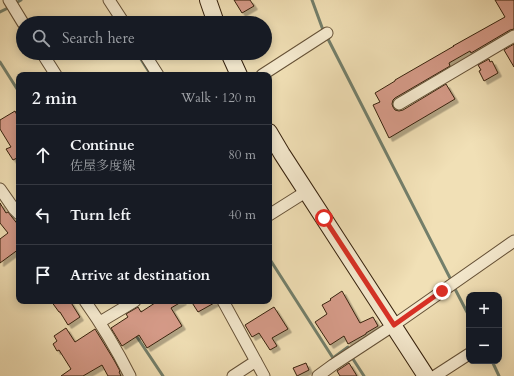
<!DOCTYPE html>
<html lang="en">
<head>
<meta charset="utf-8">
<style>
  :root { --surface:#171b24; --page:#20242c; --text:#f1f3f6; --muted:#9ea1a6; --line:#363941 }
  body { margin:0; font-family:Cardo,"Noto Serif JP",serif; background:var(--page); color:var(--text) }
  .controls { position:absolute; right:12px; bottom:12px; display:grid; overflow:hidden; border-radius:8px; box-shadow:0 2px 10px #0003 }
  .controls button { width:36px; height:36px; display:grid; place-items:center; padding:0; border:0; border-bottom:1px solid var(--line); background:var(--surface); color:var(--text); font:20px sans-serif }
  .stop { position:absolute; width:12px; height:12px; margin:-9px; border:3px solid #d93025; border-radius:50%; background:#fff }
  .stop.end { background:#d93025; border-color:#fff; box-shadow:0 1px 4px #0008 }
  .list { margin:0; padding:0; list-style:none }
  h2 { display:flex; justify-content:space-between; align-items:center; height:52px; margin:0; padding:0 16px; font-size:17px }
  h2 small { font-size:13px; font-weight:400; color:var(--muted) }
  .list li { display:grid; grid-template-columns:26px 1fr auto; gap:12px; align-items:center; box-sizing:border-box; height:60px; padding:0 16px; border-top:1px solid var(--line) }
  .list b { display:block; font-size:15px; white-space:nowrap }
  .list p { margin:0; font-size:13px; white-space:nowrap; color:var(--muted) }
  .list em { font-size:13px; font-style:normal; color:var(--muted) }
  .icon { flex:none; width:22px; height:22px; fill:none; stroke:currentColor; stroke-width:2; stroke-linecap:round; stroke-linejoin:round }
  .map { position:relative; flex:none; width:514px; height:376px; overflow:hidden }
  .search { position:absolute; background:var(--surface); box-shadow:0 2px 10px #0003; left:16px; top:16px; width:256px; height:44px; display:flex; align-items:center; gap:10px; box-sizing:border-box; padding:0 14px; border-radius:22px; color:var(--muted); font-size:15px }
  .panel { position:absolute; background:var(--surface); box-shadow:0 2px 10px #0003; left:16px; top:72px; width:256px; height:232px; border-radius:8px }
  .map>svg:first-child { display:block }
</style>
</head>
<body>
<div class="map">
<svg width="514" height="376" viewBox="0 0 514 376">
  <defs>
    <filter id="shadow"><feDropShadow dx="3.5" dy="3.5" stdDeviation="0" flood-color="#0004"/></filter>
  </defs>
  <rect width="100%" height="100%" fill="#f1e0b6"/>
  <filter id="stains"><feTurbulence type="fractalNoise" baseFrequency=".005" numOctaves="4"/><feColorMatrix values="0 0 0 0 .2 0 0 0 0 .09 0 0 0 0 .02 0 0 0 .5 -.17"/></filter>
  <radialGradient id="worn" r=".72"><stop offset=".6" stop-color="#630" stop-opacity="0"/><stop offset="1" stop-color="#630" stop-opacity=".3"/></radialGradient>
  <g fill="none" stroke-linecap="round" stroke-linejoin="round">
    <path stroke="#737f6b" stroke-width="3" d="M312,0l11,30
      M16,3l5,-3
      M0,12l10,-5
      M327,37l123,241
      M137,53l14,22
      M0,62l19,30
      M269,258l64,100 15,-11
      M455,289l14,27
      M135,334l28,42
      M353,359l11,17
      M492,361l7,15"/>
  </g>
  <path fill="#d69b89" stroke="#36210d" filter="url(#shadow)" d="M234,0h16l4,6 -12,7z
    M495,0h19v29l-4,1 -39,23 -1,-2 -21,12 1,3 -55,32 -2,2 -1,4 1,3 2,3 4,1 4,-1 43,-26 9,15 -66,39 -16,-33 7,-3 -5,-9 20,-12v-1l59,-34h-1l52,-29z
    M514,44v23l-10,-17z
    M489,59l1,3 2,-1 6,12 -14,8 -5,-10 2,-1 -3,-5z
    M15,111l4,8v42l-2,-3 -4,2 -7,-11 5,-2 -11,-18v-9z
    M0,203l6,10 2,-1 11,14v23l-19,14v-24l8,-6 -8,-10z
    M342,291l18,32 13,-6 5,9 -12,7v1l-18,10 -4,-8 -14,9 -15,-23 12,-8 -5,-9 9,-5 -1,-1z
    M51,301h19l10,16 -12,8 -8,-13h-1z
    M158,301h25l-12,7 11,18 -35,22 -8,-13 -17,11 -11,-18 17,-11 -2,-3 12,-7 3,5z
    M191,301h25v1l-18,10z
    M274,307l14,22 -16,9 5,8 -7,4 -11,-17 -7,4 -7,-12z
    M66,328l9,14 20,-13 19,31 6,11 -1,1 2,4h-13l-6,-11 -19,11h-22l10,-7 -12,-19 -2,1 -4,-7 4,-3 -3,-5z
    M306,363l3,7 -12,6 -4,-8z
    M349,363l8,13h-17l-3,-5z"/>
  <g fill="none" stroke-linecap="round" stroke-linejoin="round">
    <defs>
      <path id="street" d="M9,0l14,23
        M109,0l15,23
        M42,53l14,22
        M144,53l14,22
        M262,75l65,-42
        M399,104l115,-68
        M0,189l14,20 5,5
        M269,215l38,-24
        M85,301c17,24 32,49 45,75
        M223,301l41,75
        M100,322l35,-21
        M233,376l23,-15
        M318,376l15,-11 61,-40 120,-84
        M435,376l34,-22"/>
      <path id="secondary" d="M208,0l8,23
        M229,53l10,22
        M269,132l13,22 144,222"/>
    </defs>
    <use href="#street" stroke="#655137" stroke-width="13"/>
    <use href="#secondary" stroke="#36210d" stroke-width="18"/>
    <use href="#street" stroke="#f6ebd0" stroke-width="11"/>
    <use href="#secondary" stroke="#f6ebd0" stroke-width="16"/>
  </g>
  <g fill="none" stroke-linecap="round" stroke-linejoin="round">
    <path stroke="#d93025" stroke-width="5" d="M324,218l70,107 48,-34"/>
  </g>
  <rect width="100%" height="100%" filter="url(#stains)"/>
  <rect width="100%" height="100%" fill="url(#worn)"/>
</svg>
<div class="controls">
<button>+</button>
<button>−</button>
</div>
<div class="stop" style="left:324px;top:218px"></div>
<div class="stop end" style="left:442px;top:291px"></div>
<div class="search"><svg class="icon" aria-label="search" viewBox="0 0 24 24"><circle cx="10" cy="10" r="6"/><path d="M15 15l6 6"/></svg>Search here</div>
<section class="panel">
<h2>2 min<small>Walk · 120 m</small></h2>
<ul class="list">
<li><svg class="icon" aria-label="ahead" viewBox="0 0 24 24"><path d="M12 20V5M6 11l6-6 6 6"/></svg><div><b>Continue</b><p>佐屋多度線</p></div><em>80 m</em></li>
<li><svg class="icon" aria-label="left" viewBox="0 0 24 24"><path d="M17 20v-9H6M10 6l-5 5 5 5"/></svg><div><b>Turn left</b></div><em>40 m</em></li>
<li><svg class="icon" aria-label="arrive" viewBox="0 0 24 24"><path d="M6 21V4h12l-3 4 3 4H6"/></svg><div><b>Arrive at destination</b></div></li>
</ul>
</section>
</div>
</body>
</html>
